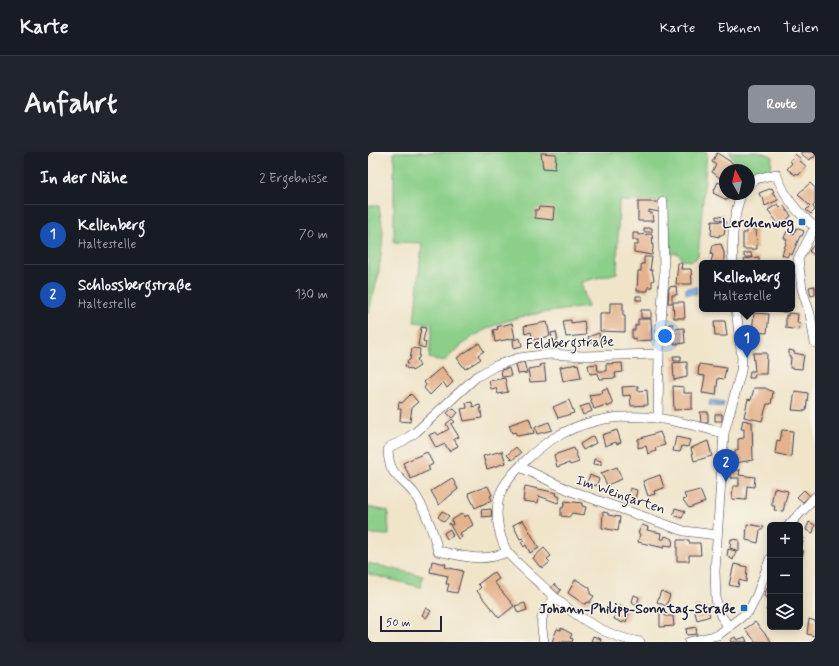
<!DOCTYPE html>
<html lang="de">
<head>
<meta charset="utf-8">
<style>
  :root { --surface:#171b24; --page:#20242c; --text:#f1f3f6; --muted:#9ea1a6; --line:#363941; --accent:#8c9099 }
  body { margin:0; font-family:Mynerve,sans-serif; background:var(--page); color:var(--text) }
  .controls { position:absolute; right:12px; bottom:12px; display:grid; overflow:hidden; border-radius:6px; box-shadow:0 2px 10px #0003 }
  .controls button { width:36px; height:36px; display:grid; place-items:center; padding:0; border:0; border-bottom:1px solid var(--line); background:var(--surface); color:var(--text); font:20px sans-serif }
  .compass { position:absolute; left:351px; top:12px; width:36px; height:36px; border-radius:50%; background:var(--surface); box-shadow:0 2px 10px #0003; rotate:352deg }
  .scale { position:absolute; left:12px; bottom:10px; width:62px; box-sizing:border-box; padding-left:4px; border:2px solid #22223b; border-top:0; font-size:11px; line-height:14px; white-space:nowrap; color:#22223b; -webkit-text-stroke:3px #f7f3e8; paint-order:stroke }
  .you { position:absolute; left:297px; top:184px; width:14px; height:14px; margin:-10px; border:3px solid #fff; border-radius:50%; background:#1a73e8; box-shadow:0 0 0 6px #1a73e833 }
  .badge { display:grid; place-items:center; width:26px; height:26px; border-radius:50%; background:var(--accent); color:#fff; font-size:13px; font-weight:700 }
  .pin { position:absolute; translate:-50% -33px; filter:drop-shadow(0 1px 2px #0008) }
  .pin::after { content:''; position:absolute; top:21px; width:14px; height:12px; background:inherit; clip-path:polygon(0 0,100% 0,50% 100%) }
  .popup { position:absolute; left:331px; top:108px; width:96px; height:52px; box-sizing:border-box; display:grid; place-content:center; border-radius:6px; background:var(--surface); filter:drop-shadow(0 1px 3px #0005); font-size:13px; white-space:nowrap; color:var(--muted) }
  .popup b { font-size:15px; color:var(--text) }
  .popup::after { content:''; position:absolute; left:50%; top:100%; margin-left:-8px; border:8px solid transparent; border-top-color:var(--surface) }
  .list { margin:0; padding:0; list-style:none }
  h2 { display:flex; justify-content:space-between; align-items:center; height:52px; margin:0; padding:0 16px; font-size:17px }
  h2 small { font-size:13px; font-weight:400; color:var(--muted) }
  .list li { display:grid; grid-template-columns:26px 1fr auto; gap:12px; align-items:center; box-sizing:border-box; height:60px; padding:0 16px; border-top:1px solid var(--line) }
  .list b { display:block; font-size:15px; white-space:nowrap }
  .list p { margin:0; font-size:13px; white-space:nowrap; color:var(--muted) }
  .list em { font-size:13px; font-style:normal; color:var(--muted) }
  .icon { flex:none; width:22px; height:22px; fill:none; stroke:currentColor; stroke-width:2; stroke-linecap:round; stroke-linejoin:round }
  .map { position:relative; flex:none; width:447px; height:490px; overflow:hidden; border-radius:6px }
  header { display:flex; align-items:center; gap:24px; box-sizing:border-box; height:56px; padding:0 20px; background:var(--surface); border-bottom:1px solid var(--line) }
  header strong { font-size:19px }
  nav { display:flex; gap:22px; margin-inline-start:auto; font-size:14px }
  .intro { display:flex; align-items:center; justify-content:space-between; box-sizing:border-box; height:96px; padding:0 24px }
  h1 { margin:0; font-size:28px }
  .button { padding:10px 18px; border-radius:6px; background:var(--accent); color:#fff; font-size:14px; font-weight:700 }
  main { display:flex; gap:24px; padding:0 24px }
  aside { flex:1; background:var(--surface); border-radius:6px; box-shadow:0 2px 10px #0003 }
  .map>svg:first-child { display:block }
</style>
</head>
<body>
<header>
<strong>Karte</strong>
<nav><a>Karte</a><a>Ebenen</a><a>Teilen</a></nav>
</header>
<div class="intro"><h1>Anfahrt</h1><a class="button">Route</a></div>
<main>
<aside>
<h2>In der Nähe<small>2 Ergebnisse</small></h2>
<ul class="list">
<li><span class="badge" style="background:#1a4fb4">1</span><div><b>Kellenberg</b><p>Haltestelle</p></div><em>70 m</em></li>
<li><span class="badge" style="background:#1a4fb4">2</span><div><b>Schlossbergstraße</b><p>Haltestelle</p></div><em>130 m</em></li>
</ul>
</aside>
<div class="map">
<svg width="447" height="490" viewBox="0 0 447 490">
  <rect width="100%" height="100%" fill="#f7f3e8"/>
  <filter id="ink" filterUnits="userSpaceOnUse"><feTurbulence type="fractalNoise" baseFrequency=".025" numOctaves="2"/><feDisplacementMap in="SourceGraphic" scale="8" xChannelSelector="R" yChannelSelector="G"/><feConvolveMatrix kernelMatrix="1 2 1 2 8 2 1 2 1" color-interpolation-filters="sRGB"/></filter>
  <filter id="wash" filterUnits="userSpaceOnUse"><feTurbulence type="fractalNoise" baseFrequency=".012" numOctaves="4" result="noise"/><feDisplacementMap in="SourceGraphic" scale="16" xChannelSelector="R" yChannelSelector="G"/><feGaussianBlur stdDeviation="0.9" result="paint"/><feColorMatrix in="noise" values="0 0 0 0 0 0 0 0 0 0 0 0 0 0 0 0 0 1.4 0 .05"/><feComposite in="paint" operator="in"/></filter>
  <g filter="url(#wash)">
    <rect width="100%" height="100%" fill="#f0e4c9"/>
    <path fill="#8bcf89" stroke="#567862" d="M26,0h313l-9,105 -6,4 -9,-1 -5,-7 -10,1 -1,-53h-48l-2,72 -36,9 7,25c-39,5 -79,7 -112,28 -12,7 -23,18 -33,27l-14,-4 3,-34 -18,-2 8,-79 -28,-1z
      M361,0h31l12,4 -1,13 -22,12v-11h-9z
      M0,54h11l4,25 -1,16 -4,30 -10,37z
      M0,355l20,4 1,24 -21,-1z
      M0,411l55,13 -2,11 -53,-13z"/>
    <path fill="#72a5de" stroke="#4a648c" d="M329,135v7h-11v-6z
      M342,248l14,2 -1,5 -14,-2z"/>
    <g id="blocks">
      <path fill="#e4b38e" d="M433,0h14v5l-4,1 -1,2 -9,-6z
        M173,1l15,1 -1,15 -12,-1z
        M349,1l17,11 -3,6h-6v24h6l-4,6 -14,-7 5,-11 4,2 2,-3 -12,-9 4,-7 -4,-3z
        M427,2l6,5 -1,2 6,5 -7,9 -3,-2 -1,2 -8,-6 5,-6 -2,-2z
        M442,31l5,5v16l-2,2 2,4 -4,4 -5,-4 4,-4 -12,-12z
        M404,36l2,4 -2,1 1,2 2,-1 3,6 -13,6 -2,-9 -2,1 -2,-5z
        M270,50h20l1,10 -10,-2v3h3l1,8h-15z
        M410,52l2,4 3,-3 8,11 -11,10 -12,-16z
        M171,55l15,1 -1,12 -18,-2v-8h3z
        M348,64l8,1 -1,4 -7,-2z
        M344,69l14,1 -2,13h-5v2l-8,-2z
        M276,76h8v4h-8z
        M428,76l8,3 -2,5h-2l-8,19 -3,-2 -2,4 -5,-2 5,-15 -3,-2 3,-7 7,3z
        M379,77h9l1,20h-14v-16h4z
        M265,81h5v2l14,-1 1,14 -1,7 -18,-3v-7h4v-5h-5z
        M353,92l3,9v10h-11l-2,-2 2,-6 -2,-1 2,-9z
        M447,92v11h-1l-5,-4z
        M376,101h7l1,4h-8z
        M276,105h8l-2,13h2l2,10 -2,1v6h-4v4h-11l1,-20h3v-7h3z
        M391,105v6h-14l-1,-4z
        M310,111h4l-1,6h10l1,15h-16z
        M308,134l1,9h-5v8h-4l1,-16z
        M447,134v9l-4,1 -2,-9z
        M268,144h6v4h-6z
        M305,150h11l1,16h-11z
        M242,151h13v13h2v16l-25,-1v-18h10z
        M411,157h8v3h-8z
        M273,158h10v8h-10z
        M386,161l15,1 -2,19 -15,-1z
        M420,161l10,1 -1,9h3l-1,7 -13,-2v-13l2,1z
        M270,167h13l1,21 -16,1v-3l-4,1v-9h3v-5h3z
        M203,168v3l13,-2 2,14 -20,2 -3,-16z
        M346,169h11l2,15h-12z
        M179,170l3,14 -17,4 -2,-8 -6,2 -1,-8z
        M144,171l3,15 -20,4 -2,-12 5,-1 -1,-2z
        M301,172h4v5l11,-1 1,15 -11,1 -1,-12h-4z
        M53,175l5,1 -3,13 3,1 -1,6 -7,-2z
        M188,180l2,8 -5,1 -2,-8z
        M231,181l1,9 -11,1 -1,-6z
        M152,186l2,8 -8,2 -1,-8z
        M111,191l5,8 -6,4 3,4 -16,10 -8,-11z
        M44,196l8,1 -1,9 -2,1 3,7 -8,5 -2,-3 -3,1 -2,-4 3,-1 -1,-3 3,-1z
        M421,198l5,1v2l10,2 -2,14 -12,-1 1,-11h-2z
        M385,201h14l-1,21h-11l-1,4h-5l1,-7h5z
        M305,204h8v5h-7z
        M156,210l3,11 -9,1 -2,-10z
        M319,210v15l-13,3 -1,-17z
        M254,211l1,9 -8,1 1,5 -17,1 -1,-6 -8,1 -2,-9 9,-1 1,7h8v-7z
        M176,212l2,17 -16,1 -2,-13 12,-2 -1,-2z
        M210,212l3,14 -18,3 -3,-14z
        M331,212l27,4 -2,11 -6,-1 -2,17 -14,-2 3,-17 -7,-1z
        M74,215l11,15 -6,6 -4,-6 -13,13 -6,-7 2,-3 -2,-3z
        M141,216l2,8 -9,1 -1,-7z
        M137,226l3,14 -10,2 -2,-6 -5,1 -2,-8z
        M270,234v5l9,-1 1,15 -17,1 -1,-11 -7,1 -1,-9z
        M305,234l11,1v6h8v16l-18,1z
        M239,236l6,16 -6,3 -1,-2 -12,4 -5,-14 14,-2 -1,-3z
        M386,236h11l8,4 -2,12h-4l-5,17 -18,-4 4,-18 3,1z
        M427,239l13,2 -2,18 -14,-1z
        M43,242l7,8 -6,5 -2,15 -10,-1 1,-12h-3l1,-7 3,1z
        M201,248l5,13 -16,5 -5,-11z
        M104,250l1,5 7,-2 2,13 -18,3 -3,-12 6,-1 -1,-5z
        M221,252l3,7 -9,4 -3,-8z
        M85,256l5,5 -6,5 -5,-5z
        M332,260h8v11h-7z
        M347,262h7v7h-7z
        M161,266l5,15 -17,3 -2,-4 -3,1 -3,-8z
        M84,267l3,3 -4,2 8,13 -5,2 4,7 -9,5 -4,-7 -9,4 -7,-13 7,-3 2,3 11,-6 -3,-5z
        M375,268l9,2 1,38 -18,3v-13h3v-11l6,-1v-9h-3z
        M181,270l3,8 -15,4 -2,-7z
        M249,278l4,12 -4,2 -1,-2 -11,4 -3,-11z
        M414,278l11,1 -2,26 -16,-4 2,-13 3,1z
        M292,280l5,13 -10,3 1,3 -8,3 -2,-8 -8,2v-9z
        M225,284l3,7 -13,7 -3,-6z
        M308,285l14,3 -2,7 -6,-1 -2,6 -7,-1z
        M340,289l4,15 -18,5 -3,-13z
        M148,295l5,6 -9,7 -5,-5z
        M206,296l5,14 -9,3 -1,-2 -12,4 -3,-12z
        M134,299l4,12 -19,6 -4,-13z
        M59,300l6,12 -5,3 2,3 -19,9 -8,-16z
        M226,307l7,2v4l-8,-1z
        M249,315l5,12 -15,6 -6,-12z
        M362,318h10l-1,5 16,2 -1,10 -7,-1 -1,14 -14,-1 1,-13h6v-8h-9z
        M222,323l9,4 -3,7 -9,-4z
        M292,323l4,13 -10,3 1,3 -7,2 -5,-15z
        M84,326l6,11 -19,16 -8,-14z
        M120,334l4,9 -2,1 2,4 -17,8 -7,-15z
        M157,334l32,7 -1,2 4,2 -2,6 -19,-7 -1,7 -15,-2z
        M262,336l7,2 -2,10 -7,-1z
        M406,336l14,3 -5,20 -9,-1 1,-4h-3v-6z
        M332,338l5,12 -16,6 -6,-8 3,-1 -2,-5z
        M436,338l6,6 -7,6 -6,-5z
        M197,349l17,2v3l4,1 -2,8 -12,-2 -3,4 -8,-1v-8h2z
        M307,356l10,3 -3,7 -9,-3z
        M123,357l1,7 -10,1 -1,-7z
        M74,359l7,5 -5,6 -6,-5z
        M235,360l5,1v2l12,2 -2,14 -16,-3z
        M95,361l1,4 4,-2 5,10 -13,8 2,4 -4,2 -9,-16 4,2 -1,-5z
        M155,368l16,28 -9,5 -4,-8 -2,2 -3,-5 3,-2 -1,-2 -3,1 -7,-14z
        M441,370l6,3 -2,8 -7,-3z
        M379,372l17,3 -2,3h-2l-2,13 -12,-3z
        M274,373l6,2 -1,3 14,3 -1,6h4l1,-3 8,3 -1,7 -8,-1v3l-26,-6 2,-8 -2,-1z
        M82,377l3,7 -6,3 -3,-6z
        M432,385l4,1 -2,8 -2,-1z
        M363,387l8,1v11l-9,-3z
        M309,388h12v3h11l1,12h-12v6h-12z
        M176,396l7,8 -4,3 3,3 -7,6 -1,-2 -2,1 -7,-9z
        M360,397l8,2 -3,9 -6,-4z
        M432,397l4,2 -4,12z
        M64,409l14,3 -1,3 18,4 -6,22 -10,-2 2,-7h-3l2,-8 -18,-4z
        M366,412l13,3 -1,15 -7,-2 -1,7 -9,-2z
        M126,420l5,7 -5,3 20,24 -15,12 -22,-27 4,-4 -3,-3z
        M207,428h2l13,8v6l4,2 -5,7 -2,-1 -1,2h-2l-16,-11z
        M186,432l7,6 -3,4 -7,-6z
        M399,436l3,1v10l-6,-3z
        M293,439l9,4 -4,11 -9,-4z
        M266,443l5,2 -2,8 -5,-3z
        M402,449v10l-4,-1z
        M157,451l2,7 -9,3 -3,-7z
        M252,453l10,5 -4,12 -2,-1 -1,2 -9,-4 3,-10 2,1z
        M331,453l1,3 7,-2 3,10 -13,4 -3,-11 1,-3z
        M58,456l5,3 -5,7 -4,-3z
        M292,461h5v3h8l1,10 -14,1z
        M441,467l6,2v15l-8,-2z
        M387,470l16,19 -1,1h-14l-11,-13z
        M328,475l1,7 -10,1 -1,-6z
        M193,476l11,6 -2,4 3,1 -1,3h-20l5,-13 4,1z
        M225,484l8,3 -1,3h-9z
        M367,485l2,3 8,-3 2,5h-16l-1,-2z"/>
    </g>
  </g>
  <g filter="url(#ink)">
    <use href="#blocks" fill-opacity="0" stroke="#413f50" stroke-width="1"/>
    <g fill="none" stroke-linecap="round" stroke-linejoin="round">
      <defs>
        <path id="minor" d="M381,33l7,-6 20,-5c9,23 20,38 39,53l-17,32 4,30 8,25 5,29
          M365,111c-2,-25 0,-45 8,-69
          M290,265l1,-63 5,-78 -1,-74
          M152,315l51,24 113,40 33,4
          M421,373l26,-28
          M139,400c-24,11 -45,4 -69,-1 -5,-20 -11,-38 -22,-55 -14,-20 -27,-18 -28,-46l3,-4 12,-5 13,-9 60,-55 19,-11 24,-8 31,-4 33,2 76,-2
          M361,475l-8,-11 -5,-16 -1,-29 9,-138 17,-62 1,-13 -6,-49
          M176,490c-4,-21 -5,-29 12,-44
          M272,490c-34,-5 -67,-27 -91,-50 -8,-8 -39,-34 -43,-42 -8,-17 -12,-38 -6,-56 7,-18 38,-47 54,-56 12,-7 28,-14 42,-17 45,-11 84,1 128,12
          M321,490l29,-7 31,-24 8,-16 13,-36"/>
      </defs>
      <use href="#minor" stroke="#413f50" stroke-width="10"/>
      <use href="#minor" stroke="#fff" stroke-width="9"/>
    </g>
  </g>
  <g fill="#1f6fb2" stroke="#f7f3e8" stroke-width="1.5">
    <rect x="430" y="66" width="8" height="8" rx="2"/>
    <rect x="372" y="452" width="8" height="8" rx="2"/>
  </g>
  <g text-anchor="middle" stroke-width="3" stroke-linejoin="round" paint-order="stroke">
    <g font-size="14" font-weight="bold" fill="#22223b" stroke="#f7f3e8" text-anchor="end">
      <text x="426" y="75">Lerchenweg</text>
      <text x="368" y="461">Johann-Philipp-Sonntag-Straße</text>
    </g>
    <g font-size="14" fill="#22223b" stroke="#f7f3e8">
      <text transform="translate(202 190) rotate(-2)" y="5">Feldbergstraße</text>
      <text transform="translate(253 342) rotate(19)" y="5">Im Weingarten</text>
    </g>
  </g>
</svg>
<div class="controls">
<button>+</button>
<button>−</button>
<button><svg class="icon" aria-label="layers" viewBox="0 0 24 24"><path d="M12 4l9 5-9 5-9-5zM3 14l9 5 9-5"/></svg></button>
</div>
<svg class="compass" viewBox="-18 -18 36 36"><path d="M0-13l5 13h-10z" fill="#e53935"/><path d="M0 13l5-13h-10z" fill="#9ea1a6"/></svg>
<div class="scale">50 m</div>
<div class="you"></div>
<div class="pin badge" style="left:379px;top:206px;background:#1a4fb4">1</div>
<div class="popup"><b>Kellenberg</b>Haltestelle</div>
<div class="pin badge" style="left:358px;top:330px;background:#1a4fb4">2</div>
</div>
</main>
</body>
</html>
